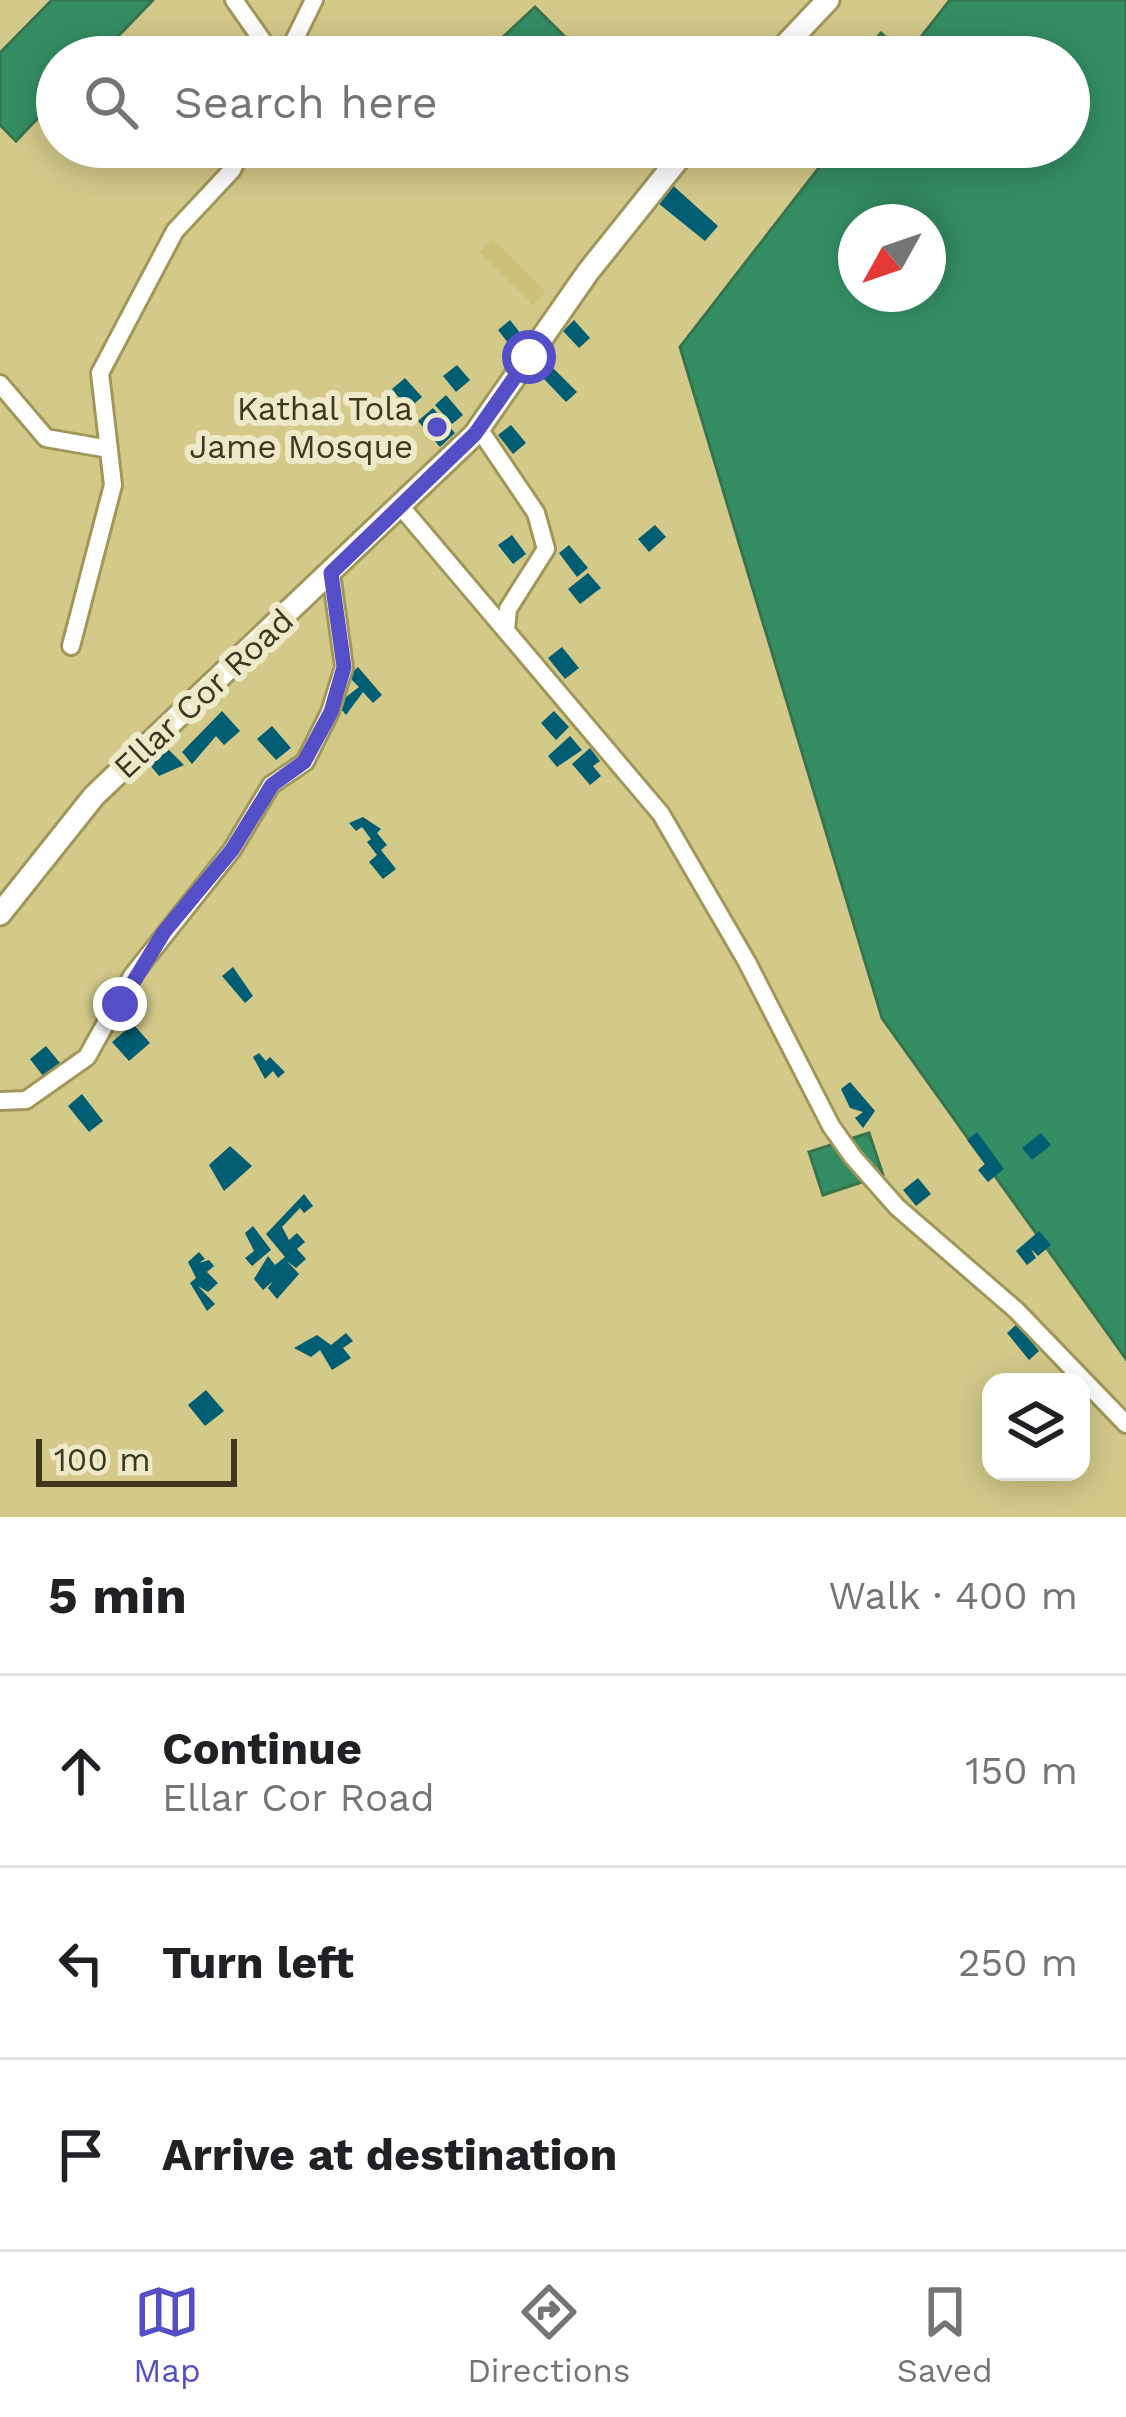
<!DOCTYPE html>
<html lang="en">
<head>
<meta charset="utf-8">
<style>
  :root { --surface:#fff; --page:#f2f2f2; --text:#202124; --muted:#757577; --line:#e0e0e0; --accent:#544fc6 }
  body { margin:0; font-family:"Work Sans",sans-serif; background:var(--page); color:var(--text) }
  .controls { position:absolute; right:36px; bottom:36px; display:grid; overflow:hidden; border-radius:24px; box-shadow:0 6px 30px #0003 }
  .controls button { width:108px; height:108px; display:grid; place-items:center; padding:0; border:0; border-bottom:3px solid var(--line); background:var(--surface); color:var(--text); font:60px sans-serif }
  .compass { position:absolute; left:838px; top:204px; width:108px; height:108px; border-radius:50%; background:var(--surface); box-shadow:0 6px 30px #0003; rotate:230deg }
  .scale { position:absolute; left:36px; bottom:30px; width:201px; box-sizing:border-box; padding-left:12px; border:6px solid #3d381e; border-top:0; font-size:33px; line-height:42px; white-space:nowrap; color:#3d381e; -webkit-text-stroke:9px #eee9c9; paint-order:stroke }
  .stop { position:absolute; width:36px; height:36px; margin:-27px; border:9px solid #544fc6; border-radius:50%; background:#fff }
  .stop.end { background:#544fc6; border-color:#fff; box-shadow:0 3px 12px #0008 }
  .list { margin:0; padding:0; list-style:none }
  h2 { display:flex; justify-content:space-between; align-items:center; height:156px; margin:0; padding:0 48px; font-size:51px }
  h2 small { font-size:39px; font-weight:400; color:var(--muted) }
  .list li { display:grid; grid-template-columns:78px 1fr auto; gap:36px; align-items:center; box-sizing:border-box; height:192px; padding:0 48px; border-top:3px solid var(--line) }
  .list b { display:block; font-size:45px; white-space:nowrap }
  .list p { margin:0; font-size:39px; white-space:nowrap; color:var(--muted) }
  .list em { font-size:39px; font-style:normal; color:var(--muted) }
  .icon { flex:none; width:66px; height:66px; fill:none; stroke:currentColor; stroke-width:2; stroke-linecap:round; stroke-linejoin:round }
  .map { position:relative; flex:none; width:1126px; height:1517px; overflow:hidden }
  .search { position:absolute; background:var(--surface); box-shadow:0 6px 30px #0003; left:36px; right:36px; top:36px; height:132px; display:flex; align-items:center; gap:30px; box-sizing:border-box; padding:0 42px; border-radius:66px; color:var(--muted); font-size:45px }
  .sheet { height:732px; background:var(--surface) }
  nav { display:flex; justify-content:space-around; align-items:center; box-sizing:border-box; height:168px; border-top:3px solid var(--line); background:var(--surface); font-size:33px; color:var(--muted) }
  nav a { display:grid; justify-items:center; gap:6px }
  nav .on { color:var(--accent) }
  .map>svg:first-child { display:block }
</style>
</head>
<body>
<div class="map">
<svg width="1126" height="1517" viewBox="0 0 1126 1517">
  <rect width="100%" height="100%" fill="#d3c989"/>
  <path fill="#cdc179" d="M493,239l53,53 -13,13 -54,-53z"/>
  <path fill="#348d63" stroke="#37744e" stroke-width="3" fill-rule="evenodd" d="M52,0h101l-55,57h-41v41l-41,43 -16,-16v-72z
    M950,0h176v1359l-244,-341 -202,-671 155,-200h234v-90h-211l23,-24 25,23zM856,222h72v72h-72z
    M535,7l48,48 1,2h-76l-6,-19z
    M869,1133l14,42 -60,20 -14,-43z"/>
  <path fill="#015d72" d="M669,182l49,44 -13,15 -52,-42z
    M510,320l15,19 -12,10 -15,-19z
    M574,320l16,18 -11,10 -16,-17z
    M457,365l13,15 -14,12 -13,-16z
    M553,368l24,24 -11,10 -23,-24z
    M405,378l17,19 -14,12 -16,-20z
    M446,395l17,20 -11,9 -17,-19z
    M433,408l22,25 -15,14 -22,-26z
    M511,425l15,18 -13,11 -15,-19z
    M655,525l11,12 -17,15 -11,-13z
    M512,535l14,19 -13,10 -15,-19z
    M569,545l19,23 -11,9 -18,-24z
    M588,573l13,15 -21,16 -12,-15z
    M562,647l17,21 -14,11 -17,-21z
    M358,667l24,28 -9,8 -10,-11 -17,23 -9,-11 22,-17 -11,-11z
    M222,711l18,20 -16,14 -8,-9 -24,28 -10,-12z
    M554,711l15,16 -13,13 -15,-17z
    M272,726l19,22 -15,12 -19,-21z
    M570,736l12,14 -25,17 -9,-11z
    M165,746l19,19 -25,11 -10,-12z
    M590,748l10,13 -7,5 8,10 -11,9 -18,-21z
    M363,817l18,12 -4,4 10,12 -6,5 15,19 -13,10 -14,-17 8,-7 -10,-13 4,-3 -9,-12 -6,4 -7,-8z
    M233,967l20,29 -8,7 -23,-27z
    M133,1024l17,19 -21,18 -17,-19z
    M46,1046l14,17 -17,13 -13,-17z
    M259,1053l7,8 4,-4 15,15 -7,6 -5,-7 -8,8 -12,-22z
    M850,1082l25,29 -12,17 -8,-10 8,-6 -13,-4 -9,-19z
    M82,1094l21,27 -14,11 -21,-26z
    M977,1132l27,37 -16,13 -10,-12 7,-6 -18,-24z
    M1041,1133l10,12 -19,15 -10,-12z
    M230,1146l22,20 -28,25 -15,-26z
    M918,1178l13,16 -15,12 -13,-16z
    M304,1194l9,12 -9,7 -4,-5 -18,19 7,13 8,-7 8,9 -8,7 9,10 -10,9 -9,-7 12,13 -22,25 -9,-11 5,-7 -10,9 -9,-11 14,-23 7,9 10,-8 -19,-23z
    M253,1226l18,24 -19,16 -7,-8 9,-7 -9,-18z
    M1039,1231l12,14 -13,11 -7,-7 5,9 -9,7 -11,-14z
    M199,1252l6,7 -6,4 10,-3 5,6 -7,6 11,11 -10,9 -10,-6 17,18 -8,7 -17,-28 6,-5 -8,-16z
    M1017,1324l22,27 -10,9 -22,-27z
    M346,1333l7,8 -10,7 8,10 -19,12 -12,-20 -9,7 -17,-9 23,-13 14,10z
    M206,1390l18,21 -19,15 -17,-21z"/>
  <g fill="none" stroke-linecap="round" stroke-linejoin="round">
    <defs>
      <path id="minor" d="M234,0l40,57
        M286,57l28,-57
        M0,384l46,54 63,11
        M484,436l52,77 10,36 -38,60 -2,21
        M402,508l259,306 86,148 84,164 22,31 44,50 119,103 110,114
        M71,646l42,-161 -13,-112 75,-142 57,-61 11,-23
        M0,1101l26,-1 61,-43 45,-81 100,-126 39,-65 34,-23 25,-50 14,-45 -13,-94"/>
      <path id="major" d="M774,57l54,-57
        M0,914l94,-118 381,-362 113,-162 100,-125"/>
    </defs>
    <use href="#minor" stroke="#a19759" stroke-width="22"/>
    <use href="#major" stroke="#a19759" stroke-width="27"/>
    <use href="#minor" stroke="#fff" stroke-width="16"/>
    <use href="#major" stroke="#fff" stroke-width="21"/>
  </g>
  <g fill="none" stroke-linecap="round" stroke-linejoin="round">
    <path stroke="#544fc6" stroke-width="15" d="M120,1004l44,-72 68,-82 40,-65 32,-23 27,-50 13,-45 -13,-94 144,-139 54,-77"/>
  </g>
  <circle fill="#544fc6" stroke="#eee9c9" stroke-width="4.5" cx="437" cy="427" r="12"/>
  <g text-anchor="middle" stroke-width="12" stroke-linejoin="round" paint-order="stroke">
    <g font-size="33" fill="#3d381e" stroke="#eee9c9" text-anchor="end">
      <text x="413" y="420">Kathal Tola<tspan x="413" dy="38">Jame Mosque</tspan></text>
    </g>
    <g font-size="33" fill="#3d381e" stroke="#eee9c9">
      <text transform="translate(203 693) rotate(-43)" y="12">Ellar Cor Road</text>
    </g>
  </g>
</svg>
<div class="controls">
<button><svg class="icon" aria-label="layers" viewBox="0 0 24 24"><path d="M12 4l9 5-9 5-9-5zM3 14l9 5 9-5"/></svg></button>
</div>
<svg class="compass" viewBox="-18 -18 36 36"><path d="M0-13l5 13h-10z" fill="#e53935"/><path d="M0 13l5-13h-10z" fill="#757577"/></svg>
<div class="scale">100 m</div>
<div class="stop" style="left:529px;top:357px"></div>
<div class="stop end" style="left:120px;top:1004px"></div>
<div class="search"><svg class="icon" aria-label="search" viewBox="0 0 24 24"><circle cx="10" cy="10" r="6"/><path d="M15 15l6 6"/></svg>Search here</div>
</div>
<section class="sheet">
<h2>5 min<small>Walk · 400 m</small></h2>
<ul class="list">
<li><svg class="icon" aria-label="ahead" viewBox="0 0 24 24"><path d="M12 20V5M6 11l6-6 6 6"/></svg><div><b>Continue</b><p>Ellar Cor Road</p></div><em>150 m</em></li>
<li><svg class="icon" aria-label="left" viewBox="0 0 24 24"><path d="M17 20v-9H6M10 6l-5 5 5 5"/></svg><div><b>Turn left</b></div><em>250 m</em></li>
<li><svg class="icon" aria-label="arrive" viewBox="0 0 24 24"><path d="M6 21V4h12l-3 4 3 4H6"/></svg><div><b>Arrive at destination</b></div></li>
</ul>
</section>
<nav>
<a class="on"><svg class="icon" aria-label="map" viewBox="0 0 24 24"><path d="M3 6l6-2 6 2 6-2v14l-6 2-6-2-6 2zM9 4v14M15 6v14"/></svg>Map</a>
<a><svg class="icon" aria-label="directions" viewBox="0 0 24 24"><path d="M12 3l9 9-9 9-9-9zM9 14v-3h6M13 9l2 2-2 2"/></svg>Directions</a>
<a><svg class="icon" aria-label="saved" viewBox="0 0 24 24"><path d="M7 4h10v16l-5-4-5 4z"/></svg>Saved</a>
</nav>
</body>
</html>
